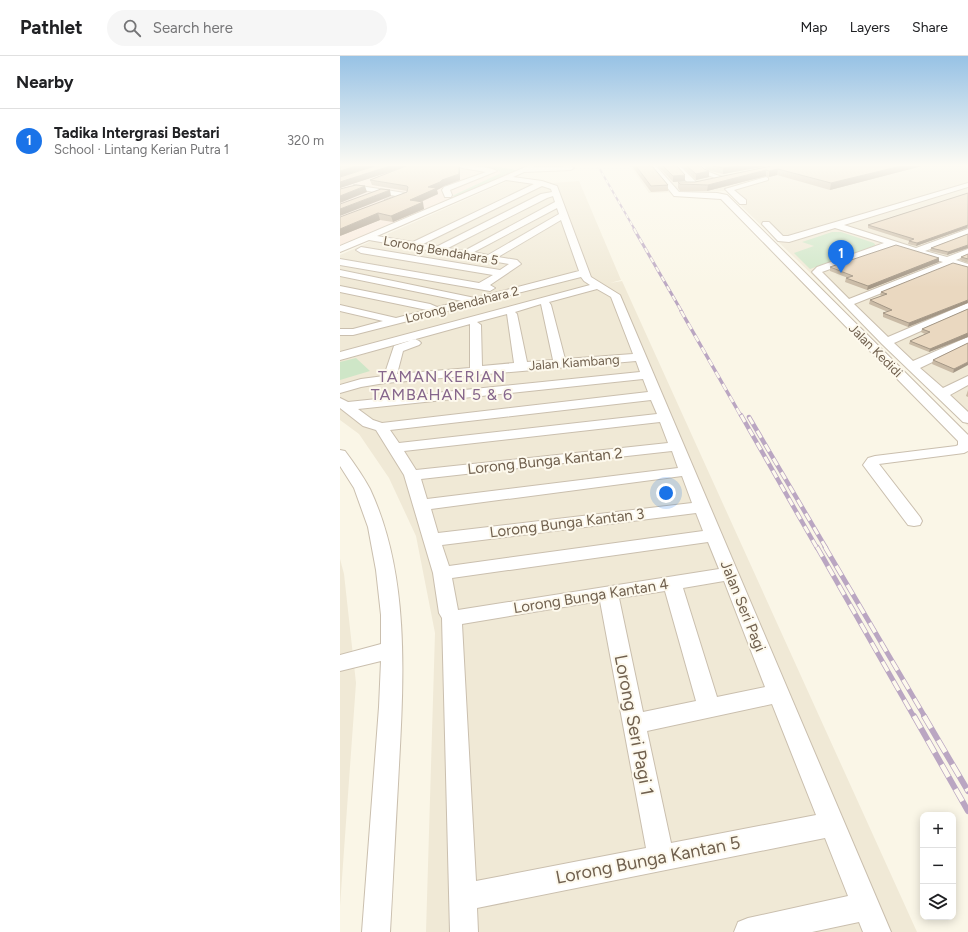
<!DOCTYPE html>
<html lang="en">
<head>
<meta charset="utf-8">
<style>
  :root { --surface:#fff; --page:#f6f6f6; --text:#202124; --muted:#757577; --line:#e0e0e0; --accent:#1a73e8 }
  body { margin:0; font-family:Figtree,sans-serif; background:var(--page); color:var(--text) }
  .controls { position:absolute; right:12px; bottom:12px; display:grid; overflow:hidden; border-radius:8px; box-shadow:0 2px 10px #0003 }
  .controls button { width:36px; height:36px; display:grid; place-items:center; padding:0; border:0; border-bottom:1px solid var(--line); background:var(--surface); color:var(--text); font:20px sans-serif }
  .you { position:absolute; left:326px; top:437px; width:14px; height:14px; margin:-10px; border:3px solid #fff; border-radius:50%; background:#1a73e8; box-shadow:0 0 0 6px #1a73e833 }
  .badge { display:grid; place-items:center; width:26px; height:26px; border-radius:50%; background:var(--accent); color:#fff; font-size:13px; font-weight:700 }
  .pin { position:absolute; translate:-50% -33px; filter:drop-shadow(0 1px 2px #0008) }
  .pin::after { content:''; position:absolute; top:21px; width:14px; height:12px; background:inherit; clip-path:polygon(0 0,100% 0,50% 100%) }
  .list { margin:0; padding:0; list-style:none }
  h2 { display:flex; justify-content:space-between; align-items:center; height:52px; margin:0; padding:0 16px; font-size:17px }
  h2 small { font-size:13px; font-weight:400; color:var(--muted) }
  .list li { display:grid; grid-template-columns:26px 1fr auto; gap:12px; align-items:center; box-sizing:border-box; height:64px; padding:0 16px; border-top:1px solid var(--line) }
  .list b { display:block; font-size:15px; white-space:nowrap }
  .list p { margin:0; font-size:13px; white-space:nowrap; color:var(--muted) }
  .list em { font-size:13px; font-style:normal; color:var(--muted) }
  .icon { flex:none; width:22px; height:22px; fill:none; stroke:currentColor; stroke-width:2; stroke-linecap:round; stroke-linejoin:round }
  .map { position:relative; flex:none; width:628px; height:876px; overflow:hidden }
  header { display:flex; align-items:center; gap:24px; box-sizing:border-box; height:56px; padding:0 20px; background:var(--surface); border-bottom:1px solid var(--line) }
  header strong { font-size:19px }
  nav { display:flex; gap:22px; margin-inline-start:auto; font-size:14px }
  .search { width:280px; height:36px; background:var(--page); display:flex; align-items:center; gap:10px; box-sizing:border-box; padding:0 14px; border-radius:22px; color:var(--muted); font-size:15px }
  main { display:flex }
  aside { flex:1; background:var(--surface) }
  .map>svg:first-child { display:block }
</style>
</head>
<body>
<header>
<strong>Pathlet</strong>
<div class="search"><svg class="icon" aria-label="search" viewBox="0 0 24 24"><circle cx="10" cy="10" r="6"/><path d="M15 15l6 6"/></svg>Search here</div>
<nav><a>Map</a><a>Layers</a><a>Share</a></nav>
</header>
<main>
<aside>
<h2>Nearby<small></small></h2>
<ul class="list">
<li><span class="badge">1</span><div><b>Tadika Intergrasi Bestari</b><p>School · Lintang Kerian Putra 1</p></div><em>320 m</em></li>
</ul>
</aside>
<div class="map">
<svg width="628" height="876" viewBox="0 0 628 876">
  <rect width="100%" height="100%" fill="#faf6e7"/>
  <path fill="#f0e9d6" d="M290,110h331l7,1v259l-242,-235 -77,2z
    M181,123l31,4 27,-2 42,99 -11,3 12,-2 295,651h-491l9,-299 -19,-97 -27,-58 -30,-44 -19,-14v-59l253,-73 -253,71v-104l170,-75z
    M0,503l4,15 12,109 -16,223z"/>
  <path fill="#f9e9dc" d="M8,110h226l1,2 -45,2 -190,83v-85z"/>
  <path fill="#cee6c7" d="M134,110h20l22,4 -1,2 -58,25 -5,-1 49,-23 -5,-4z
    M492,176h9l33,11 2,3 -66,23 -16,-16 20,-7 -12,-4z
    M16,302l14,13 -30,9v-18z"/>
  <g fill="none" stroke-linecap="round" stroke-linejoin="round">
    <defs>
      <path id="minor" d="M119,110c8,-1 31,0 38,5l-47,19 2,5 -1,2h-6l-3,-7 2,-3 42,-15 -24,-4z
        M188,110h7l-1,1 38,-1 2,2 -3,2 -47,2 -11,5 29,4 15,5 34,91 29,18 271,637h-28l-4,-10 -47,10h-78l4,-10 10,-4 100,-22 -23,-58 -348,70 1,24h-28l-8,-314 -3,-5 -6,-40 -29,-98 -28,-45 -13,-4 -23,-18v-10l8,4 292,-30 -4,-11 -251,22 -24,4 -21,6v-8l21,-6 23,-3 10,-30 21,-7 4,2 2,2 -2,2 -16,6 -6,23 73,-6v-44l-130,36v-8l250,-67 -6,-4 -3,-4 -228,58h-13v-6h13l30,-8 -43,-10v-6l56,13 31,-8 -87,-18v-6l90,18 7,3 25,-6 -122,-25v-6l135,28 104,-27 -18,-51 -63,37 19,3 4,4 -31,21 5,3 -5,3 -150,-26v-6l139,24 14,-8 -132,-22 -5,-3 5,-3 139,23 9,-6 -140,-24 -29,12v-6zM166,124l28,4 -121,58 -36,-6zM202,130l9,3 1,3 -11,2 -103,52 -15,-2zM213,140l2,6 -91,49 -16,-3 99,-50zM217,152l2,6 -71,41 -14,-3zM257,233l14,8 22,57 -68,5 -14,-54 -2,-3zM201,248l12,56 -26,2 -10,-48 -2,-2zM167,258l7,49 -32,3 -1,-41 -4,-3zM303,323l5,13 -266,31 -9,-3 -15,-11zM311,344l6,14 -258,29 -9,-13zM320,366l8,21 -252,27 -12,-19zM332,395l6,17 -251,31 -6,-20zM342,420l10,27 -254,30 -7,-24zM356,457l7,18 -254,35 -7,-21zM368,486l11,27 -261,41 -6,-32zM384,525l41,106 -48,10 -34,-109zM325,535l31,110 -53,11 -24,-114zM260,545l46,247 -170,33 -14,-257zM432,648l44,111 -145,28 -24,-112z
        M310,110h6l23,26 38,1 10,2 241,240v16l-4,2 -85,11 41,53 2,4 -2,4 -6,1 -6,-1 -45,-60 5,-7 7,-2 81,-10 2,-1v-4l-237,-242 -47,-3z
        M334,110h6l17,17v4h-6z
        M357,110h6l6,6 18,7 -4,2 -18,-7z
        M426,121l2,1v2l-34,10 12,10v4h-6l-15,-15z
        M628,127v4l-124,38 72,23 52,-19v6l-43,16 22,6 21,-8v6l-12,5 12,4v6l-16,-5 -98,39 34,33 80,-34v7l-74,33 19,18 55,-24v8l-48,23 23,20 25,-12v9l-18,10 18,17v11l-5,-1 -81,-78 -70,-72 5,-5 67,-24 -49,-15 -46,14 -11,-1 -16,-17 1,-2h6l14,14h5zM553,190l50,16 -94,37 -27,-27z
        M14,129l51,8 4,2 -21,9h-3v-4l11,-4 -39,-7 -4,-2z
        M0,394l5,1c9,12 18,25 25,38 42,90 33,198 28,295 -3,49 -5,99 -8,148h-28l17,-225 2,-46 -41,10v-16l41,-11v-29l-5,-45 -8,-43 -14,-39 -14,-22z"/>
    </defs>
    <use href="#minor" stroke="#cabfae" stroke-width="2"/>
    <use href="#minor" fill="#fff" fill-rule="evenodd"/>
    <defs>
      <path id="rail-far5" d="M258,110l37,64"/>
      <path id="rail-far4" d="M294,173l48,83"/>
      <path id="rail-far3" d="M341,255l60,105"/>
      <path id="rail-far2" d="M401,359l76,133
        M409,361l77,131"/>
      <path id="rail-far1" d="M477,491l97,170
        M485,491l100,170"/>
      <path id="rail" d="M574,660l54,95
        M584,660l44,75"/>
    </defs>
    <use href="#rail-far5" stroke="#baa6c2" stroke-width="2"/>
    <use href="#rail-far4" stroke="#baa6c2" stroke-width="3"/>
    <use href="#rail-far3" stroke="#baa6c2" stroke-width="3.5"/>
    <use href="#rail-far2" stroke="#baa6c2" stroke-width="4.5"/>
    <use href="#rail-far1" stroke="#baa6c2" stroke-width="5"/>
    <use href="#rail" stroke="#baa6c2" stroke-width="6"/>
    <use href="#rail-far5" stroke="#fdf9ed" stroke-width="1.5" stroke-dasharray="4" stroke-linecap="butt"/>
    <use href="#rail-far4" stroke="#fdf9ed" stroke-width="2" stroke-dasharray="5.5" stroke-linecap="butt"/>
    <use href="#rail-far3" stroke="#fdf9ed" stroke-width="2.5" stroke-dasharray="7" stroke-linecap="butt"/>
    <use href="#rail-far2" stroke="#fdf9ed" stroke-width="3" stroke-dasharray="8" stroke-linecap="butt"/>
    <use href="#rail-far1" stroke="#fdf9ed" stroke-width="3.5" stroke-dasharray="11" stroke-linecap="butt"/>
    <use href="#rail" stroke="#fdf9ed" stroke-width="4.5" stroke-dasharray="14" stroke-linecap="butt"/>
  </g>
  <path fill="#c9baa5" d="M35,110l85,3v11l-16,6 -3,2 -4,2 1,4 -17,8 3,7 -31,13 -13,-2 -40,16 67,-44v-1l-35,-6 -2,-5 26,-11 -56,19v-11z
    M292,110h20l16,19v6l-17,1z
    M318,110h19l8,9v6l-12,1z
    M342,110h19l8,11 -13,3z
    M364,110h63l-44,8 -13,-3z
    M431,110h151l-92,24 -53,-15 -8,2 -3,-1 -59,15h-27l-2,-3v-6h17z
    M628,137v35h-1l-51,18 -8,-2 1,-3 -41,-13v-3z
    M628,178v14l-21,7 -17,-4 1,-3z
    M628,198v9l-8,-3 1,-3z
    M599,202v4l-72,28 -22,-8 1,-4h2l-18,-7v-4z
    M628,211l-60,60 -25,-10v-4l5,-1 -19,-8 1,-4 12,-4 -2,-1 1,-3z
    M628,253v28l-39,15 -20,-8 1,-3 15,-7 -4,-2 1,-3z
    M628,287l-15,30 -21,-9 1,-4z
    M628,334v7l-2,-1z"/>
  <path fill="#a49786" d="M16,110h19l-35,11v-6z
    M50,110h18l-68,22v-6z
    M119,110l1,3v11l-16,6 -3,2 -4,2 1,4 -27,12 -1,-6z
    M398,110h29l-44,8v-6z
    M561,110h21l-92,24 1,-7z
    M438,113l-1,6 -8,2v-6z
    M426,114v6l-59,15 1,-6z
    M369,115v6l-13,3v-6z
    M345,119v6l-12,1v-6z
    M25,130l2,6 -27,11v-7z
    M50,134l1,6 -51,20v-7z
    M83,146l1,7 -31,13 -2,-6z
    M38,157l2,7 -40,16v-7z
    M628,169l-1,3 -51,18 1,-3z
    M628,189v3l-21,7 1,-3z
    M599,202v4l-72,28 1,-4z
    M628,244v3l-60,24 1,-4z
    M628,277v4l-39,15 1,-3z
    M628,306v3l-15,8 1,-4z"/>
  <path fill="#ead8c0" stroke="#a49786" d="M0,110h16l-16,5z
    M35,110h15l-50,16v-5z
    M66,110h53v8l-17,6 -2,2 -12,5 9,1 -27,12 13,2 -32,14 -13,-3 -38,16v-12l67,-25 1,-5 -1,-1 -37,-6z
    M296,110h16l16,19 -17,1z
    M323,110h14l8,9 -12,1z
    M347,110h14l3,3 5,2 -13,3z
    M373,110h25l-15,2z
    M431,110h130l-70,17 -53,-14 -9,2 -3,-1 -58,15 -28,-1 -2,-2h17z
    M16,129l9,1 -25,10v-7z
    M41,133l9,1 -50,19v-5z
    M628,137v32l-51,18 -8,-2 5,-2 -46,-14z
    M628,178v11l-20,7 -17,-4z
    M556,189l43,13 -71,28 -22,-8 7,-2 -23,-9z
    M628,198v5l-7,-2z
    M613,207l15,4v33l-59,23 -26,-10 9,-3 -22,-10 17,-6 -6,-2z
    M628,253v24l-38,16 -20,-8 20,-9 -8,-3z
    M628,287v19l-14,7 -21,-9z"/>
  <linearGradient id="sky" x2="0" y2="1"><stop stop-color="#97c2e5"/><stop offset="0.47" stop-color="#fdfbf4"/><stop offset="1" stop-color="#fdfbf4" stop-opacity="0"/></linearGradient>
  <rect width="628" height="232" fill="url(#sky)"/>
  <g text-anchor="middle" stroke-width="4" stroke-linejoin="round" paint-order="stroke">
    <g font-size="13" fill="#70604e" stroke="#fdf9ed">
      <text transform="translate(101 194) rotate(10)" y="5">Lorong Bendahara 5</text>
      <text transform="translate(122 248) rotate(-14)" y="5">Lorong Bendahara 2</text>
      <text transform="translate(536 294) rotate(45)" y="5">Jalan Kedidi</text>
      <text transform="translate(234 306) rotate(-4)" y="5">Jalan Kiambang</text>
    </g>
    <g font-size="15" fill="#70604e" stroke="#fdf9ed">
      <text transform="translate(205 405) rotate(-6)" y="5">Lorong Bunga Kantan 2</text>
      <text transform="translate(227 467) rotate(-7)" y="5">Lorong Bunga Kantan 3</text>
      <text transform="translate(251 540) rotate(-9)" y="5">Lorong Bunga Kantan 4</text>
      <text transform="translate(403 550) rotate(68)" y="5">Jalan Seri Pagi</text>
    </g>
    <g font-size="16" letter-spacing="1" fill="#86668c" stroke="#fdf9ed">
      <text x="102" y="326">TAMAN KERIAN<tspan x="102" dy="18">TAMBAHAN 5 &amp; 6</tspan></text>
    </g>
    <g font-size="18" fill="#70604e" stroke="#fdf9ed">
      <text transform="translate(294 669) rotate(79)" y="6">Lorong Seri Pagi 1</text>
      <text transform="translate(308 804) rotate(-11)" y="6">Lorong Bunga Kantan 5</text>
    </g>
  </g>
</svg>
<div class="controls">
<button>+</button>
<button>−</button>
<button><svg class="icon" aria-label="layers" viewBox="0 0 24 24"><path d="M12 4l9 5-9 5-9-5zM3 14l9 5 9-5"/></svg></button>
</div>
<div class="you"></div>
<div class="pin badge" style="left:501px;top:217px">1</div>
</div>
</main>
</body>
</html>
